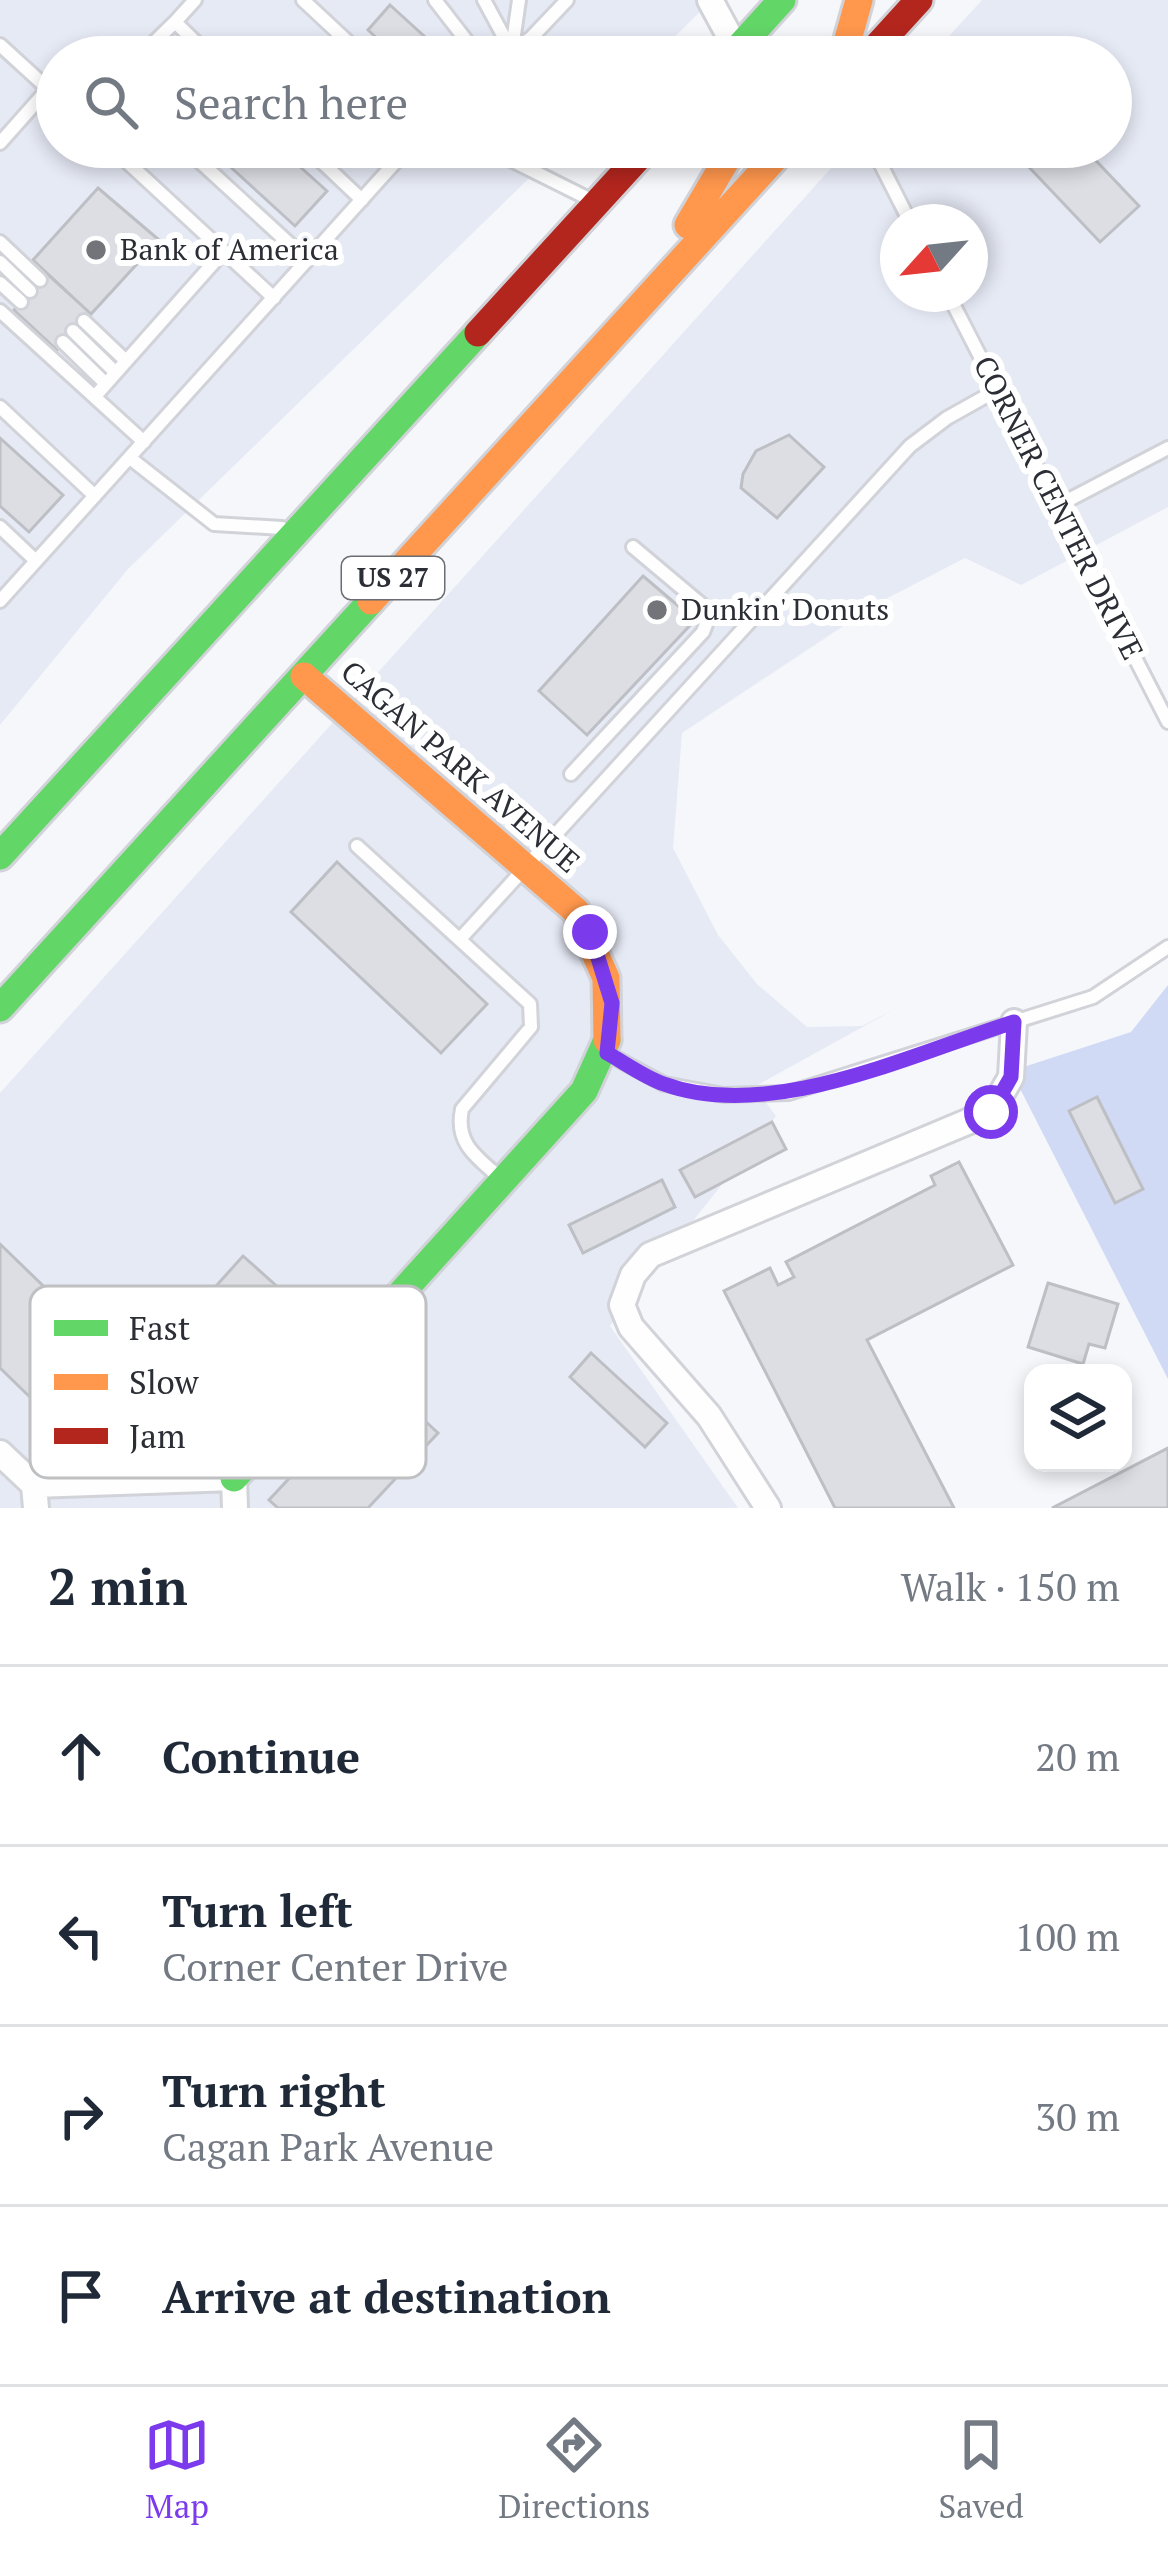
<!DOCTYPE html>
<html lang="en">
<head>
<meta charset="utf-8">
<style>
  :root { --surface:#fff; --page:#f2f2f3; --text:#1f2937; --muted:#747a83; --line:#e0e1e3; --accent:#7c3aed }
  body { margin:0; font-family:"PT Serif",serif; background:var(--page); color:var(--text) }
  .controls { position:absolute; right:36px; bottom:36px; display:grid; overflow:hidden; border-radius:24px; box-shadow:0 6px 18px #0003 }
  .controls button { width:108px; height:108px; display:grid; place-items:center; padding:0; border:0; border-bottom:3px solid var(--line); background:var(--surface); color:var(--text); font:60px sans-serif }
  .compass { position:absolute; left:880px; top:204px; width:108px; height:108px; border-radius:50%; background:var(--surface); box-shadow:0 6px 18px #0003; rotate:243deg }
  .stop { position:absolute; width:36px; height:36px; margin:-27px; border:9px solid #7c3aed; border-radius:50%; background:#fff }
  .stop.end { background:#7c3aed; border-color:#fff; box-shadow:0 3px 12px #0008 }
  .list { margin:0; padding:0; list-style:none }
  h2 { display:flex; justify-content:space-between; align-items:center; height:156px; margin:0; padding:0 48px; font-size:51px }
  h2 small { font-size:39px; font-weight:400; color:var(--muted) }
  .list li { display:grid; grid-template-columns:78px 1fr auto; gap:36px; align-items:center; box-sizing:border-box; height:180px; padding:0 48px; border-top:3px solid var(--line) }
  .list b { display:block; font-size:45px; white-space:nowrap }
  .list p { margin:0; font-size:39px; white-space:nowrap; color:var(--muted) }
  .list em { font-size:39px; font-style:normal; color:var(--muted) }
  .icon { flex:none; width:66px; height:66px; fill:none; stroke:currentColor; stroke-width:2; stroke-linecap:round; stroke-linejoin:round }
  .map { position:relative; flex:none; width:1168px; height:1508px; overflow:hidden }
  .search { position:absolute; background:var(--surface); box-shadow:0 6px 18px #0003; left:36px; right:36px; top:36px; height:132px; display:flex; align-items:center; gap:30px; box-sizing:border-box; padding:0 42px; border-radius:66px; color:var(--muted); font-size:45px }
  .sheet { height:876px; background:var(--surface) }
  nav { display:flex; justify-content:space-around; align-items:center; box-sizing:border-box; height:168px; border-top:3px solid var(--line); background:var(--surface); font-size:33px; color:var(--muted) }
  nav a { display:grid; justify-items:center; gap:6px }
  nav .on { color:var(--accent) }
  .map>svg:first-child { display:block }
</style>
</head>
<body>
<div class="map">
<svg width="1168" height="1508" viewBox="0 0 1168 1508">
  <rect width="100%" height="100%" fill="#f6f7fb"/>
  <path fill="#e6eaf5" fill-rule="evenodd" d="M0,0h712l-58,57h-597v90h504l-433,422 -128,156z
    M982,0h186v507l-147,78 -56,-27 -87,45 -196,130 -9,115 45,87 39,49 50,43 55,-1 35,-18 -143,79 22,29 -166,210 128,182h-738v-415l850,-946h261v-90h-181zM898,222h72v72h-72z"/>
  <path fill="#d0daf5" d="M1168,985v394l-157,-308 120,-39z"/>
  <path fill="#dcdee4" stroke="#bdbfc4" stroke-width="3" d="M390,5l57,52h-50l-29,-27z
    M219,147h59l49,44 -32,35 -71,-65z
    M1045,147h38l56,59 -39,36 -73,-77z
    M98,188l61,52 -68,74 -58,-54z
    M46,273l45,41 -34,36 -43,-40z
    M789,435l35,32 -47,51 -36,-30 2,-14 13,-23z
    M0,438l63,57 -34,37 -29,-26z
    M643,576l52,44 -108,115 -48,-44z
    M337,862l150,142 -46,49 -150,-141z
    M1097,1097l46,92 -28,14 -46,-92z
    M772,1122l14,27 -91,48 -15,-27z
    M959,1162l54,103 -146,75 87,168h-119l-111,-217 46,-23 8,17 16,-8 -8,-15 149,-77 -4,-9z
    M662,1180l13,27 -92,46 -14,-28z
    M0,1244l130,126 -62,64 -68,-66z
    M243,1256l56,50 -113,127 -56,-51z
    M1048,1283l70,21 -13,44 -16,-4 -6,20 -55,-17z
    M591,1353l76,70 -22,24 -75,-70z
    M381,1380l57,53 -70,75h-90l-9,-8z
    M1168,1448v60h-116z"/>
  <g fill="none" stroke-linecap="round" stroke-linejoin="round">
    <defs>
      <path id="lane" d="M195,0l-20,22 36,35
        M303,0l61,57
        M435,0l44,57
        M484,0l27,50
        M0,45l57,52
        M512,49l7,-49
        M139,57l36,-35
        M501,57l30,-19 36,-38
        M0,143l48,-54
        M111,147l163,151
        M184,147l123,113
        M306,147l56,53
        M485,147l106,53
        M872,147l38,75
        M0,242l40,38
        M0,262l30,29
        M0,283l21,19
        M948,294l220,428
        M0,311l144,131
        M84,321l42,40
        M73,331l42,41
        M63,342l43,42
        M97,394l127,-143
        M0,407l95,89
        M130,458l84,66 68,4
        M1057,506l111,-58
        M0,527l36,34
        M0,601l409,-454
        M571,774l132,-142 5,-13 -6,-14 -69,-58
        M357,846l173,158 1,23 -69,82c-7,33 13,47 36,67
        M461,938l449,-492 37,-28 50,-28
        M608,1054l56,30 60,11 65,-2 304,-96 75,-50"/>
      <path id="street" d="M710,0l27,50
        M0,1453l34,32 2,23
        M34,1485l200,-7 1,30
        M768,1508l-59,-92 -78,-89 -9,-22 11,-30 17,-20 341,-143 20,-35 3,-55"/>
      <path id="fast" d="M730,57l52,-57
        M0,856l478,-523
        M0,1008l371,-407
        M234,1478l350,-387 23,-51"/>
      <path id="slow" d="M843,57l16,-57
        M688,225l46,-78
        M371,601l414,-454
        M304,676l272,235 30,67 1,62"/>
      <path id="jam" d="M867,57l52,-57
        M478,333l170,-186"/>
    </defs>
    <use href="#lane" stroke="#d1d3d9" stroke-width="18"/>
    <use href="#street" stroke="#d1d3d9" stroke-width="30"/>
    <use href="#fast" stroke="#d1d3d9" stroke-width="33"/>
    <use href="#slow" stroke="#d1d3d9" stroke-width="33"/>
    <use href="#jam" stroke="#d1d3d9" stroke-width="33"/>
    <use href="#lane" stroke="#fefefe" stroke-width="12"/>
    <use href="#street" stroke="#fefefe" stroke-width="24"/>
    <use href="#fast" stroke="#63d668" stroke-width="27"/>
    <use href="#slow" stroke="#ff974d" stroke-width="27"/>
    <use href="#jam" stroke="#b3261e" stroke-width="27"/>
  </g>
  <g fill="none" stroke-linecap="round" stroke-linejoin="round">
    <path stroke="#7c3aed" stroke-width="15" d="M590,932l22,71 -5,50c18,10 37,24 57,31 106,39 247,-30 350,-62l-3,55 -20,35"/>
  </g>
  <g fill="#72747a" stroke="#fff" stroke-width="4.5">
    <circle cx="96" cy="250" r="12"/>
    <circle cx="657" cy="610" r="12"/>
  </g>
  <g text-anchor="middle" stroke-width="12" stroke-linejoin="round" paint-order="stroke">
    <rect fill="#fff" stroke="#6b6d72" stroke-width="3" x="342" y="557" width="102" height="42" rx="9"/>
    <g font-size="27" font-weight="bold" fill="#2b2e35">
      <text x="393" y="587">US 27</text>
    </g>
    <g font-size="30" fill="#2b2e35" stroke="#fff" text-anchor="start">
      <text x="120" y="260">Bank of America</text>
      <text x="681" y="620">Dunkin' Donuts</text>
    </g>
    <g font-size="30" fill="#2b2e35" stroke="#fff">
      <text transform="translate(1058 508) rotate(63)" y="10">CORNER CENTER DRIVE</text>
      <text transform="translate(460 767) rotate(41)" y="10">CAGAN PARK AVENUE</text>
    </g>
  </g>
  <rect x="30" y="1286" width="396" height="192" rx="18" fill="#fff" stroke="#bfc0c2" stroke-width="3"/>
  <rect x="54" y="1320" width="54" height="16" fill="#63d668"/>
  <rect x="54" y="1374" width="54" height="16" fill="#ff974d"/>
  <rect x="54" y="1428" width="54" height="16" fill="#b3261e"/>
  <g font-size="33" fill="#2b2e35">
    <text x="129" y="1340">Fast</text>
    <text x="129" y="1394">Slow</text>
    <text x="129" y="1448">Jam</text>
  </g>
</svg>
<div class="controls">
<button><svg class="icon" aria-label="layers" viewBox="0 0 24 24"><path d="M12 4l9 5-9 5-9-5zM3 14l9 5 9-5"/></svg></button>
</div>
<svg class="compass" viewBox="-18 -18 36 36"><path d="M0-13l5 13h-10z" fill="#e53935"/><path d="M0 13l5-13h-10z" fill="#747a83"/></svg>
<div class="stop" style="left:991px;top:1112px"></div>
<div class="stop end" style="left:590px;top:932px"></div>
<div class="search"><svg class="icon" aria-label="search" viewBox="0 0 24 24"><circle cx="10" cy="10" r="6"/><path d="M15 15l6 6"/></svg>Search here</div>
</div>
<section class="sheet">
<h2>2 min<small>Walk · 150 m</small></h2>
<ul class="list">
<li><svg class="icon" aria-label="ahead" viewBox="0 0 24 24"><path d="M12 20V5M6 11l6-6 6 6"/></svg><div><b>Continue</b></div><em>20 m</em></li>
<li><svg class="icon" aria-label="left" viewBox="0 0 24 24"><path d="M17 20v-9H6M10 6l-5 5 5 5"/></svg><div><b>Turn left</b><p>Corner Center Drive</p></div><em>100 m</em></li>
<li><svg class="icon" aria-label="right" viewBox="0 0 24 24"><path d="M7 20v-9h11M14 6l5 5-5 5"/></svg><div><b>Turn right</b><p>Cagan Park Avenue</p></div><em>30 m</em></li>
<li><svg class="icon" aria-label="arrive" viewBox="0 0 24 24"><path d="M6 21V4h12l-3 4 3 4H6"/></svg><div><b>Arrive at destination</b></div></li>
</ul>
</section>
<nav>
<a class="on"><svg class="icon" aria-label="map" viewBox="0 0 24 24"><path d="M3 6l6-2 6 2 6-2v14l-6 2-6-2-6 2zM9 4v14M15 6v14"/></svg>Map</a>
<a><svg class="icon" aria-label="directions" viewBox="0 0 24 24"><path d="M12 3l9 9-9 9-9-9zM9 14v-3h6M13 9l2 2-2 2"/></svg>Directions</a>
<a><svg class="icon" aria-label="saved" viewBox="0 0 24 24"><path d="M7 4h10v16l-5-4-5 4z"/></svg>Saved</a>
</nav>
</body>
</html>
